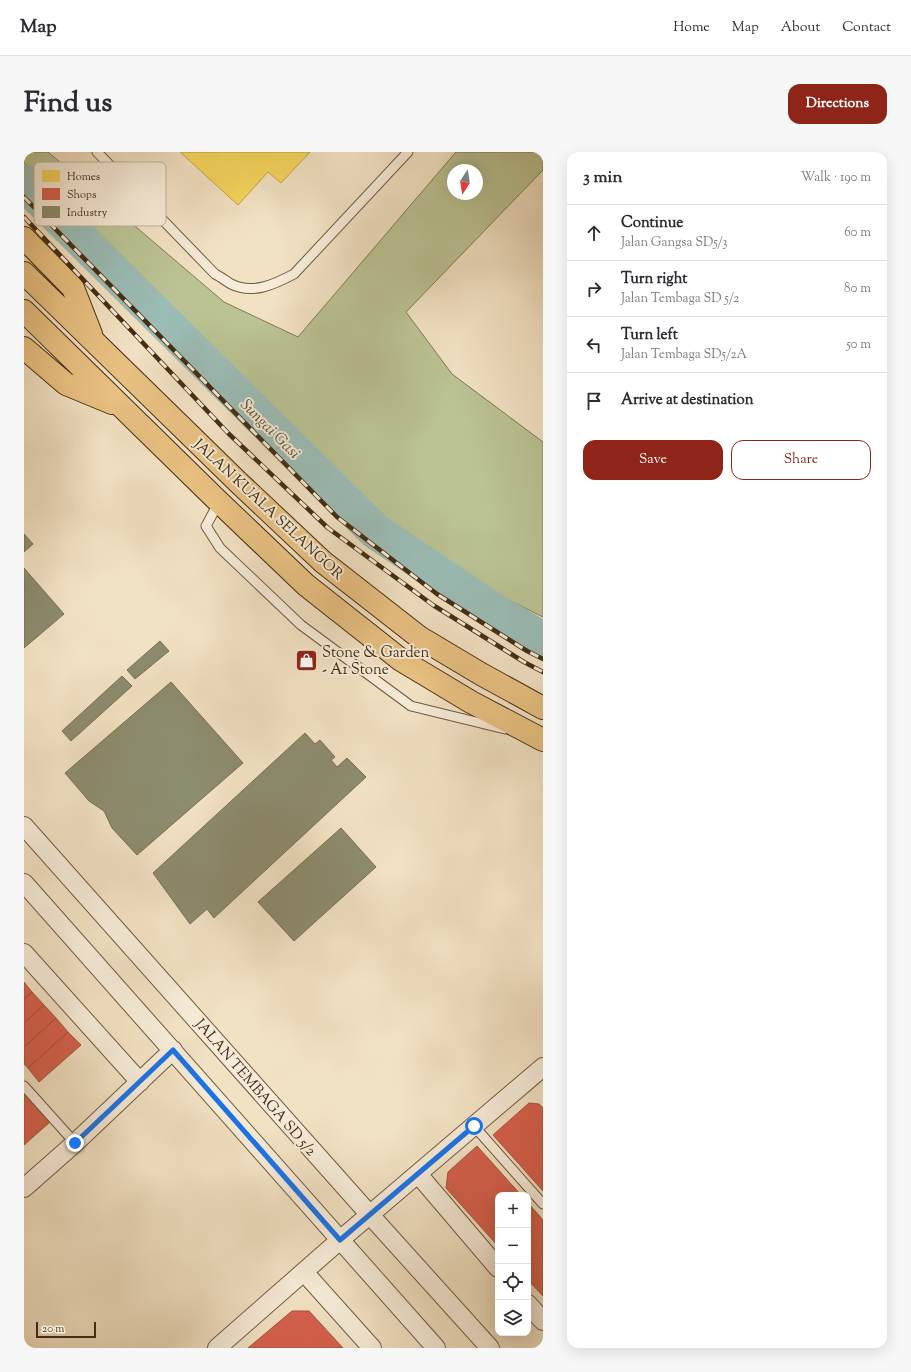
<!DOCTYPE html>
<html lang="en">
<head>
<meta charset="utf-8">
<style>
  :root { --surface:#fff; --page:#f7f7f7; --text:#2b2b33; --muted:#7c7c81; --line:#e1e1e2; --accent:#8f2418 }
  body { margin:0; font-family:"Sorts Mill Goudy",serif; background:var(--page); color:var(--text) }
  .controls { position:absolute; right:12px; bottom:12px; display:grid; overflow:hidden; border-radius:8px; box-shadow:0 4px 16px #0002 }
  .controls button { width:36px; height:36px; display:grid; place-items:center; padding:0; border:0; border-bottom:1px solid var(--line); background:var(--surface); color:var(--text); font:20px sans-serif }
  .compass { position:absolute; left:423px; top:12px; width:36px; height:36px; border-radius:50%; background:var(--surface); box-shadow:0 4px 16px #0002; rotate:192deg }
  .scale { position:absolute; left:12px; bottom:10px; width:60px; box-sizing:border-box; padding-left:4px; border:2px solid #442d12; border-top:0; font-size:11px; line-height:14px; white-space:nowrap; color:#442d12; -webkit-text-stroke:3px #f7ecd9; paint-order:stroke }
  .stop { position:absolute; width:12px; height:12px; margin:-9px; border:3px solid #1a73e8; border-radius:50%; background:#fff }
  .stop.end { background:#1a73e8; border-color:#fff; box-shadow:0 1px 4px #0008 }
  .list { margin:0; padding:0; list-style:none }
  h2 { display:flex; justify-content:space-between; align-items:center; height:52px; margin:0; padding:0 16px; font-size:17px }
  h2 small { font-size:13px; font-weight:400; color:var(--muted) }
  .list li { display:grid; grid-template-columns:26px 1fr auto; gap:12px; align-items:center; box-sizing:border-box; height:56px; padding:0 16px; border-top:1px solid var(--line) }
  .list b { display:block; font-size:15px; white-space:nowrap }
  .list p { margin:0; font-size:13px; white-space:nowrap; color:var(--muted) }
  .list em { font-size:13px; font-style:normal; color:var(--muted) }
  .actions { display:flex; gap:8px; padding:12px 16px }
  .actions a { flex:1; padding:9px 0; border:1px solid var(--accent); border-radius:12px; text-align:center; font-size:14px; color:var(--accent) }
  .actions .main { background:var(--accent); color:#fff }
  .icon { flex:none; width:22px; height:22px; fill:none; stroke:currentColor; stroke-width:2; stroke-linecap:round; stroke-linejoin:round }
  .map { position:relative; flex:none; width:519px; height:1196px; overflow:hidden; border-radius:12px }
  header { display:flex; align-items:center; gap:24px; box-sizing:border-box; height:56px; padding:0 20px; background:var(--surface); border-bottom:1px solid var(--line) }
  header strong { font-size:19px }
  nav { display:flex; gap:22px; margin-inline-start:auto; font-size:14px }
  .intro { display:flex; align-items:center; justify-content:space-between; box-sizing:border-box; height:96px; padding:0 24px }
  h1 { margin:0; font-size:28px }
  .button { padding:10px 18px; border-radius:12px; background:var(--accent); color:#fff; font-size:14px; font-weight:700 }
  main { display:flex; gap:24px; padding:0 24px }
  aside { flex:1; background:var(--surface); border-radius:12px; box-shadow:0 4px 16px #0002 }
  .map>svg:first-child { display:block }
</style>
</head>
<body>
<header>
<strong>Map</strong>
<nav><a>Home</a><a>Map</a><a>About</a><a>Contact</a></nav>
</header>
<div class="intro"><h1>Find us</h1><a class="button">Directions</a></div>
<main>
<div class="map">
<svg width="519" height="1196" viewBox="0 0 519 1196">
  <rect width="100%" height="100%" fill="#f2e2c4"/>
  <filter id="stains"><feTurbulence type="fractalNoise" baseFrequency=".005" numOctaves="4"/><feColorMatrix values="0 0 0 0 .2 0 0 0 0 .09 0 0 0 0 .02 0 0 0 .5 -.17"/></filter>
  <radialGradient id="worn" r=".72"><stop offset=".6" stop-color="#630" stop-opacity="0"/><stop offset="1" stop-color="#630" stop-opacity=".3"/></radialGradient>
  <path fill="#bbc394" stroke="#807853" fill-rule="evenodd" d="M0,0h24l176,150 74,35 158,-185h87v18l-137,142 46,62 91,68v175l-98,-49 -71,-55 -350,-350zM429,18h24v24h-24z"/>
  <path fill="#f6d55c" stroke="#c1a346" d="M156,0h130l-29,31 -13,-11 -30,33z"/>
  <path fill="#d6604d" stroke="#aa513b" d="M0,830l8,10 -8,7z
    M8,840l12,13 -20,18v-24z
    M20,853l12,13 -32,29v-24z
    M32,866l12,14 -40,36 -4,-4v-17z
    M44,880l13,13 -42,37 -11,-14z
    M2,942l24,28 -26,23v-50z
    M505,951l10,1 4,4v83l-50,-56z
    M453,994l44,49h-23v51l-52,-58 2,-16z
    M504,1051l15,17v76l-15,-16z
    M268,1159h17l34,37h-95z"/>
  <path fill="#8c8c6e" stroke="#767052" d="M0,382l9,10 -9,8z
    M0,416l40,46 -40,34z
    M136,489l9,10 -34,28 -8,-9z
    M98,524l10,10 -61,55 -9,-10z
    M147,530l72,81 -106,92 -25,-27 -8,-17 -15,-10 -24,-28z
    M281,581l10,11 5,-4 15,17 -4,3 6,7 10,-9 19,19 -152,141 -7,-9 -17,15 -37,-51z
    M317,676l35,39 -82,74 -36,-39z"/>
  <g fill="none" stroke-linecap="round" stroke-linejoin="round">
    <path stroke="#9bbdb7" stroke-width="36" d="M0,31l351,348 116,78 52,31"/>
    <defs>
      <path id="lane" d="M73,0l118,122c6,3 11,7 16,10 22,11 44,0 63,-10l114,-122
        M195,350l-13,24 14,22 81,77 110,81 94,23
        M0,934l51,57
        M450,974l69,78"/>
      <path id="street" d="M0,674l346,389 120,133
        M0,731l412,465
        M0,801l116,129
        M394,1022l80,94
        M0,1036l51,-45 98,-93
        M280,1120l68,76
        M504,1152l15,17
        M193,1196l123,-108 203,-173"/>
      <path id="highway" d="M0,86l49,50 18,46
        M0,121l215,210 84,79 96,75 62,37 62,34
        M0,159l195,191 87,83 95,75 70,42 72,38
        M0,196l42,36 46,19"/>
    </defs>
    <use href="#lane" stroke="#705a3e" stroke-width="11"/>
    <use href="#street" stroke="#705a3e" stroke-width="20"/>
    <use href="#highway" stroke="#442d12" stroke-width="24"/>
    <use href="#lane" stroke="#f7ecd9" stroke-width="9"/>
    <use href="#street" stroke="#f7ecd9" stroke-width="18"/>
    <use href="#highway" stroke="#e9c182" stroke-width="22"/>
    <defs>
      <path id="rail" d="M0,45l313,320 100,77 90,57 16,8
        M0,65l205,217 99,94 105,77 91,57 19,10"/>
    </defs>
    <use href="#rail" stroke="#442d12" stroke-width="4.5"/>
    <use href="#rail" stroke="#f7ecd9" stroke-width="3" stroke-dasharray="9" stroke-linecap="butt"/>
  </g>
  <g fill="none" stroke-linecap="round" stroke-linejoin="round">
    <path stroke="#1a73e8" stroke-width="5" d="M51,991l98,-93 167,190 134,-114"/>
  </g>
  <defs>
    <symbol id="shop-square" viewBox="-11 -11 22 22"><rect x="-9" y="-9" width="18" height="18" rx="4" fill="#8f2418" stroke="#f7ecd9"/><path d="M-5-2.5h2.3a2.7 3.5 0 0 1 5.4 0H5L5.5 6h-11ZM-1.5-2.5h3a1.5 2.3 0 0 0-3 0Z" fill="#fff"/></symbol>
  </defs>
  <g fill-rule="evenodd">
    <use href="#shop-square" x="270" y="496" width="25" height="25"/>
  </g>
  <g text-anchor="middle" stroke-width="4" stroke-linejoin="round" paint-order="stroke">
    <g font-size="15" fill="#442d12" stroke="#f7ecd9">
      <text transform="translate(245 357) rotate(43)" y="5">JALAN KUALA SELANGOR</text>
      <text transform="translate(232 935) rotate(49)" y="5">JALAN TEMBAGA SD 5/2</text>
    </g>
    <g font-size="15" fill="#442d12" stroke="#f7ecd9" text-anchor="start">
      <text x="298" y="505">Stone &amp; Garden<tspan x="298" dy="17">- A1 Stone</tspan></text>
    </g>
    <g font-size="16" font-style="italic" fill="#5a513b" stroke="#f7ecd9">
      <text transform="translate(247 276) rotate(45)" y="6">Sungai Gasi</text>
    </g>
  </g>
  <rect x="10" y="10" width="132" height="64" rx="6" fill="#f7ecd9" stroke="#c1b39d" stroke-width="1"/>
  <rect x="18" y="18" width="18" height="12" fill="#f6d55c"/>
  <rect x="18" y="36" width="18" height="12" fill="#d6604d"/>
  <rect x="18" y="54" width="18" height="12" fill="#8c8c6e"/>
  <g font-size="11" fill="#442d12">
    <text x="43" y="28">Homes</text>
    <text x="43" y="46">Shops</text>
    <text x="43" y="64">Industry</text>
  </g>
  <rect width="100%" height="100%" filter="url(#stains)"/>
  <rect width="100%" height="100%" fill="url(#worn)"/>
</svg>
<div class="controls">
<button>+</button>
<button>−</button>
<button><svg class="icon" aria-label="locate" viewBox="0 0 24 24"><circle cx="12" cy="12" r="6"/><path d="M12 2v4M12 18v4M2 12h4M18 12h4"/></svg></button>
<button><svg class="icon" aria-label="layers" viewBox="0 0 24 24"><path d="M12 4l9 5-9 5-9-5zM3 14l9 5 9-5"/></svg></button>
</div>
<svg class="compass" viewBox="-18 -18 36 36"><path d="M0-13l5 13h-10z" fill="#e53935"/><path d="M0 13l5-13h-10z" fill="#7c7c81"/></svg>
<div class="scale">20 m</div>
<div class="stop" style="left:450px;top:974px"></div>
<div class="stop end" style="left:51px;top:991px"></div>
</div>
<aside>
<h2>3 min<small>Walk · 190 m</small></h2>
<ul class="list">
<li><svg class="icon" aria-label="ahead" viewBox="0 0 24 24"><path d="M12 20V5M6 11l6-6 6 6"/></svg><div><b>Continue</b><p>Jalan Gangsa SD5/3</p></div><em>60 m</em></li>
<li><svg class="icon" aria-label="right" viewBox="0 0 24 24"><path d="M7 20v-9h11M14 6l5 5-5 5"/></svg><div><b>Turn right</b><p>Jalan Tembaga SD 5/2</p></div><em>80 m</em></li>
<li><svg class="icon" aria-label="left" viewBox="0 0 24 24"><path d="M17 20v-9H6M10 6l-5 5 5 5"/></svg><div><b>Turn left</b><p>Jalan Tembaga SD5/2A</p></div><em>50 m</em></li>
<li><svg class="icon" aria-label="arrive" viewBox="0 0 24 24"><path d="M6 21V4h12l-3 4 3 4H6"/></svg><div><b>Arrive at destination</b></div></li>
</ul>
<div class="actions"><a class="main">Save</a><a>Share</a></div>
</aside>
</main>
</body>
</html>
